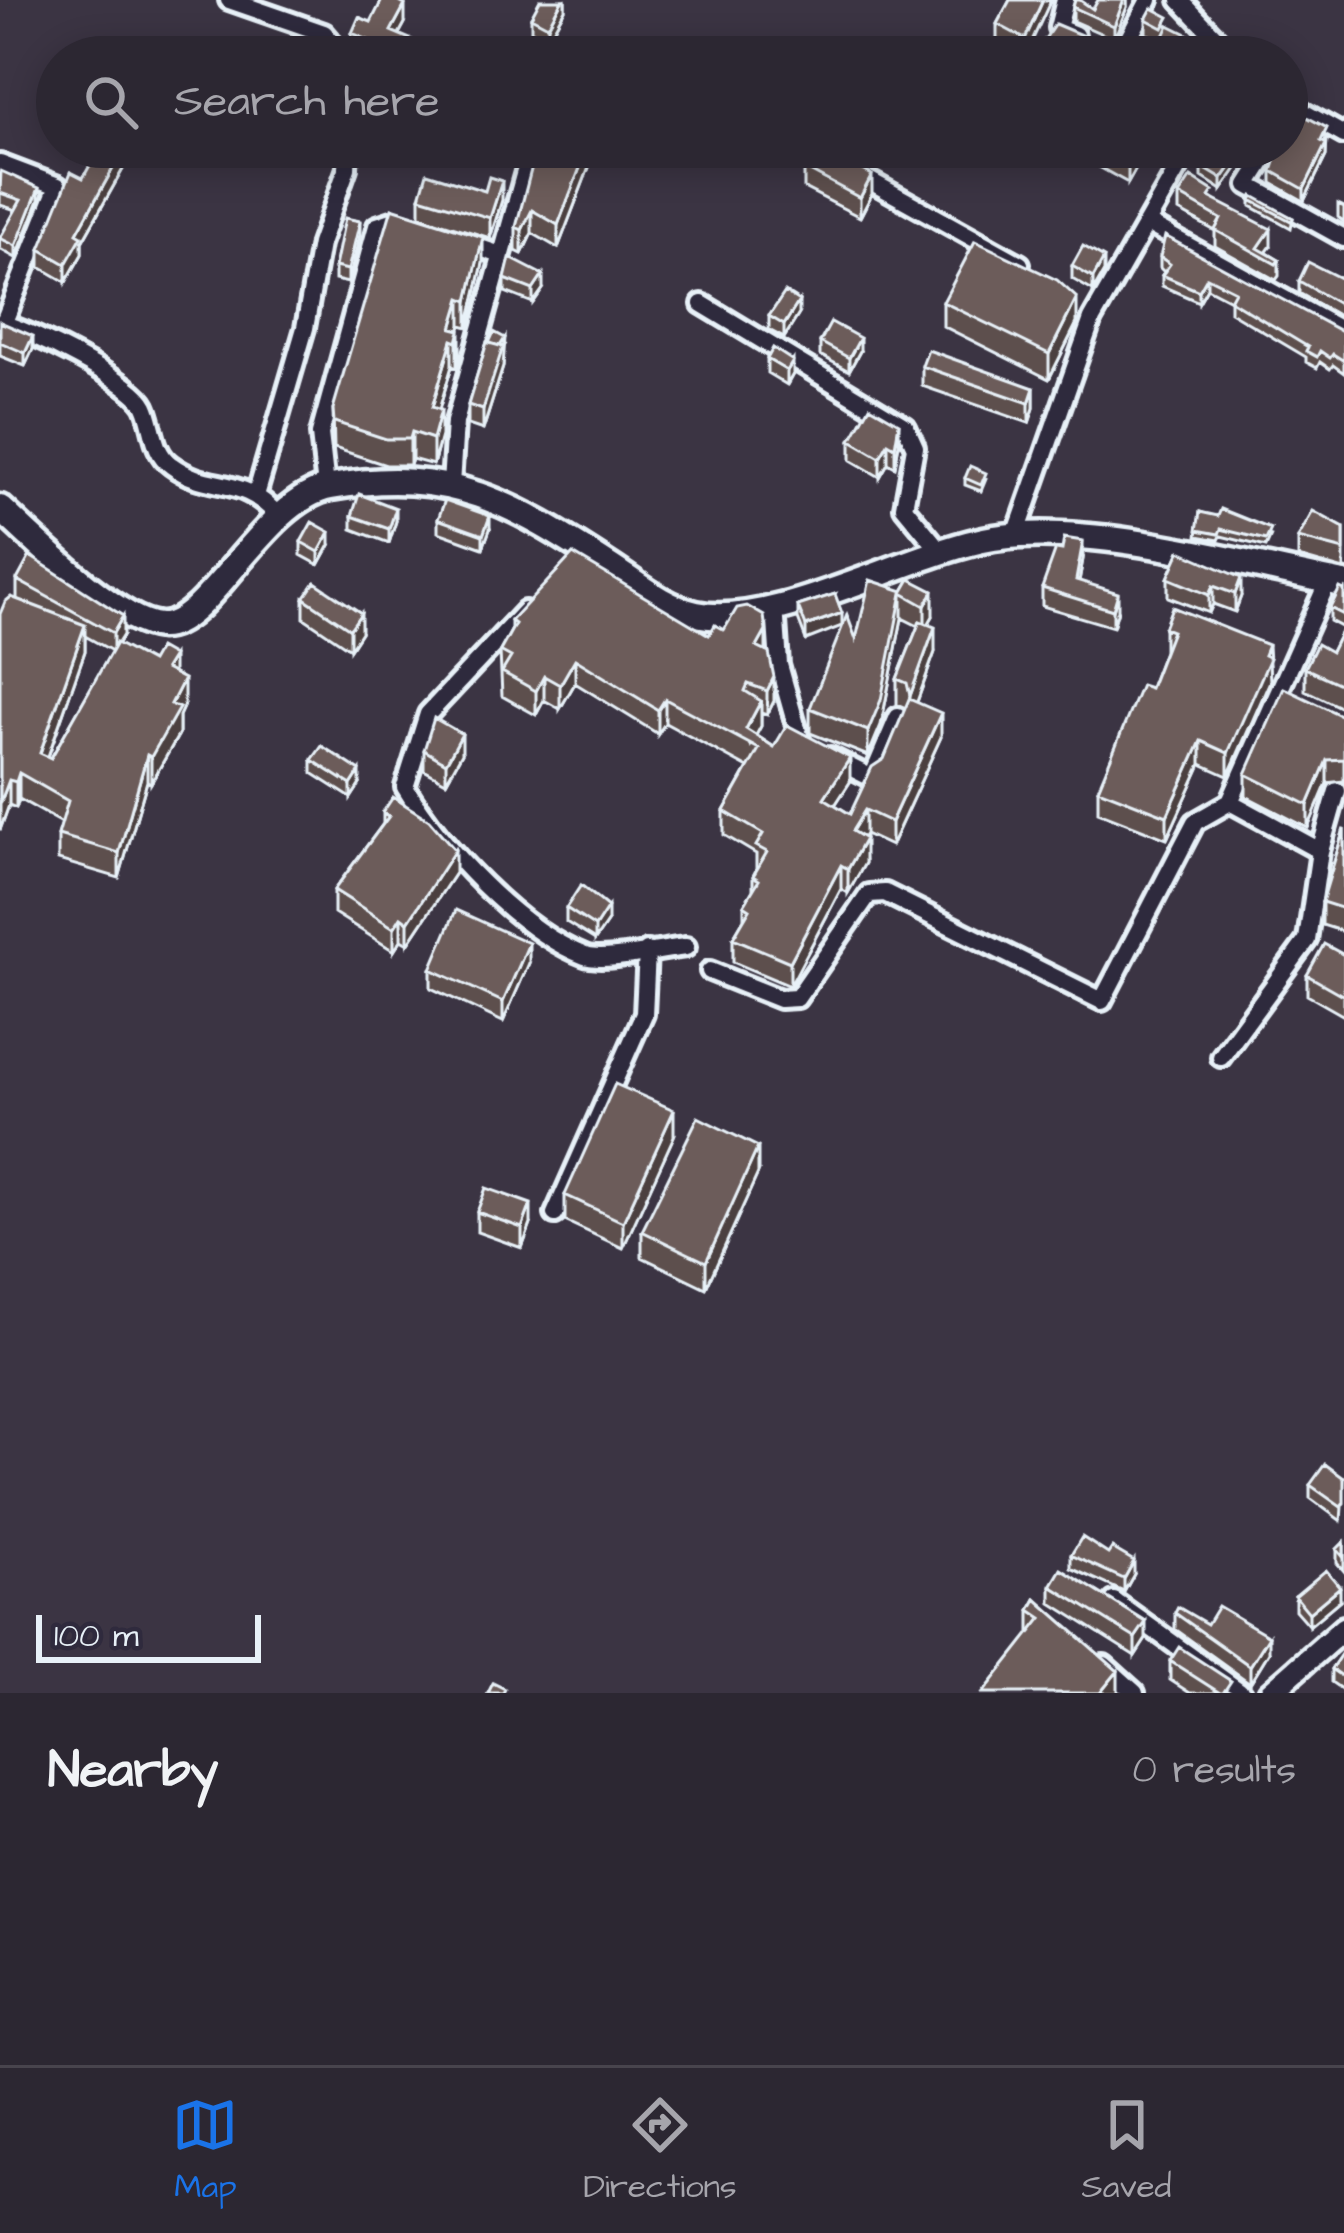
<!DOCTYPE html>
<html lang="en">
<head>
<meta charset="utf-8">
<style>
  :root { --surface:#2c2732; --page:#38333e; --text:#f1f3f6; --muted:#a6a5ac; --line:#48444d; --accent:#1a73e8 }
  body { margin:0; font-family:"Architects Daughter",sans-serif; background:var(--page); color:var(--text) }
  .scale { position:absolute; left:36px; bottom:30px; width:225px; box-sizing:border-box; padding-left:12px; border:6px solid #e8f1f8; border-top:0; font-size:33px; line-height:42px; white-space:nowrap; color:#e8f1f8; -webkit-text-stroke:9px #2f2a3d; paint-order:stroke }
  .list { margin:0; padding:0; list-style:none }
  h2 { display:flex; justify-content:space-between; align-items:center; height:156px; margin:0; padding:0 48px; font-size:51px }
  h2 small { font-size:39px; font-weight:400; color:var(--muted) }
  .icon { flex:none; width:66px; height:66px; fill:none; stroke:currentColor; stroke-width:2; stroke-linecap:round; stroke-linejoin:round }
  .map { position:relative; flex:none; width:1344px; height:1693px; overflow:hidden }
  .search { position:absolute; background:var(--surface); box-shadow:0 6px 30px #0003; left:36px; right:36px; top:36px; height:132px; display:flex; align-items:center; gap:30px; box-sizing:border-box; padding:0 42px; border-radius:66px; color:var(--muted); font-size:45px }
  .sheet { height:372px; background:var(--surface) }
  nav { display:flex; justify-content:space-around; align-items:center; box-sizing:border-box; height:168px; border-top:3px solid var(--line); background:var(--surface); font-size:33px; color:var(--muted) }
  nav a { display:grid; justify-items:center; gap:6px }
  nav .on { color:var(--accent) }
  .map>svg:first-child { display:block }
</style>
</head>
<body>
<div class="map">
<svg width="1344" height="1693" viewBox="0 0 1344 1693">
  <rect width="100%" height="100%" fill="#3b3443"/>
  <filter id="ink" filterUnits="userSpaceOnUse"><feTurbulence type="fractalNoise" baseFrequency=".00833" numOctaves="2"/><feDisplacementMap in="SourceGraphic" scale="24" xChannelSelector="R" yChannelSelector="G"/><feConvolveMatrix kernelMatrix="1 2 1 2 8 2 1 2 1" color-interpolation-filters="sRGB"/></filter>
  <g filter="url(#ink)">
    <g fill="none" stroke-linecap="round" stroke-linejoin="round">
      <defs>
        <path id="minor" d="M229,0l95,33 6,7v17
          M1065,0l-7,28 17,7
          M1180,0l54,57
          M1119,57l30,-57
          M1287,103l57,32
          M1272,147l-24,38 96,53
          M0,164l58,22 -54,136
          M854,172l166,92
          M1147,223l197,109
          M465,243l33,11
          M702,304l204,123 9,20 -11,60 38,46
          M0,323c29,7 132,57 145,83 9,19 7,46 26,59 39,29 70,8 107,51
          M451,485l4,-63 75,-268
          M326,487l-6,-53 57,-208 15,-5 14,4
          M257,492l48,-164 15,-84 27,-76 1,-21
          M1015,538l77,-219 98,-172
          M775,606l4,59 22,78
          M525,611l-97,103 -23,73c36,60 113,143 180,169 18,7 79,-7 101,-9
          M830,757l42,21 26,-61
          M1230,802l90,49
          M710,971l70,28 17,-1 72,-104 16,-1 217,108 93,-179 35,-20 98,-221
          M1221,1057l86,-117 13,-89 17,-60
          M555,1214l89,-200 3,-63
          M1114,1601l128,92
          M1104,1665l31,28"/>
        <path id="tertiary" d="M1270,1693l74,-65"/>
        <path id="secondary" d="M0,508c33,30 117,115 160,118 47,3 103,-127 171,-139 120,-21 181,16 278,79 28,18 55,41 87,48 77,17 216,-63 298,-76 96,-16 253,27 350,46"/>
      </defs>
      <use href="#minor" stroke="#e8f1f8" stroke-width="26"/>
      <use href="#tertiary" stroke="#e8f1f8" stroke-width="30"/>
      <use href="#secondary" stroke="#e8f1f8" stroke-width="33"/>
      <use href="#minor" stroke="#2f2a3d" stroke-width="16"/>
      <use href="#tertiary" stroke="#2f2a3d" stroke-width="21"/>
      <use href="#secondary" stroke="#2f2a3d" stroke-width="24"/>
    </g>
    <path fill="#5d4f4d" stroke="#e8f1f8" stroke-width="3" fill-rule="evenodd" d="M565,0v9l-17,30 -17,-9v-13z
      M1010,0l20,44 8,5 -22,2 -19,-10v-17z
      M1127,0v7l-13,32 -41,-18v-14l20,2z
      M1146,19l23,6 20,23 -4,9h-28v-5l5,-11 -16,-8z
      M371,22l34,1 -6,11 30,23h-63l-14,-6v-18z
      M1327,140l-1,16 -22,45 -32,-18v-12z
      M131,147v8l-49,87v12l-16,28 -26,-15v-18l43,-71z
      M593,147v10l-35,91 -26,-15 -10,21 -6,-3v-24z
      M1081,147h61v11l-14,25 -47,-26z
      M1213,147h39l-30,43 -20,-13v-10z
      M804,168l68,26 -12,23 -56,-29z
      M0,174l39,26 -23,58 -16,-9v-11l16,-28 -16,-5z
      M485,191l17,9 -12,38 -70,-22v-19z
      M1179,195l34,4 58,47 -5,6 13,8v16l-3,4 -61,-34v-15l-36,-20z
      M1251,200l42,18 -2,10 -40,-22z
      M1338,204l6,3v15l-6,-5z
      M360,234l-12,49 -13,-3v-13z
      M1160,257l184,76v40l-11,-8 -3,4 -10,-7 -3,6 -11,-6v-5l-76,-45v-12l-23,-12 -8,14 -37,-16v-11l2,-3 -4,-4z
      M483,263l-15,64 -7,-2 -2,5 1,26 -3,12 -5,-2 -13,43 2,27 -8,29 -21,-6 -2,6h-24l-52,-17 -1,-39z
      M1072,266l32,6 -11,19 -21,-12z
      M505,279l38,10 -10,14 -28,-11z
      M1344,280v39l-45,-26v-12z
      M943,302l134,21 -28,56 -106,-53z
      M799,314l-15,24 -15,-8v-14z
      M0,322l33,27 -8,17 -25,-10z
      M487,342l18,3 -2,3v19l-20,63 -15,-5v-20z
      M820,342l40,9 -11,20 -29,-16z
      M767,359l26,15 -6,11 -20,-12z
      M922,366l112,22v20l-5,15 -107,-37z
      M851,440l48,3 -4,24 -7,-4 -8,14 -29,-17z
      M965,478l21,1 -5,12 -16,-6z
      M1200,512l71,24 -5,11 -45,-11 -2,4 -22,-4z
      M352,516l44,5 -7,22 -37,-14z
      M438,519l52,10 -7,19 -45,-16z
      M1344,528v42l-46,-13v-19z
      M301,542l29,3 -11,20 -18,-10z
      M1180,551l61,45 -6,16 -22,-8 -4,9 -41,-16v-19z
      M1083,559l-4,22 39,29 -5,17 -71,-21v-18z
      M910,579l23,37 -5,8 7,28 -18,50 24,35 -50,109 -26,-12 -2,4 2,25 -17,30 -7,-4 -51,97 -57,-24v-24l11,-19v-14l9,-15v-14l3,-6v-16l-32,-19v-24l24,-43 -83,-45 -7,11 -83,-51 -15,26 -16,-9 -8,15 -34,-19 -2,-45 11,-20v-10l198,14 57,16 8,50 -7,14 -6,-2v13l-5,9 18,12 76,35 -15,23 15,9 34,-55 22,-51 -9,-4v-25l21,-53 -16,-8 -21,107 -13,31 -58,-23v-25l46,-69 47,-48z
      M17,580l106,55 -6,9 56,29 11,32 -5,11v18l-28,49 -4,-2 -28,97 -61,-18v-25l4,-12 -43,-24 -3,9 -7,-3 -9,25v-216l17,-15zM85,636l27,15 -61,107 -3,-1 37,-106z
      M1344,590v119l-39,-19v-22l26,-16 12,-24 -13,-7v-13z
      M835,594l-29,46 -8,-21v-13z
      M304,598l57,34 -11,17 -46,-31z
      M1164,628l104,29 2,24 -42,95 -27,-12 -34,75 -69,-27v-23l52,-101 14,-37z
      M1344,717v64l-17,2 -19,45 -62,-32v-22z
      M424,750l38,3 -16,29 -22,-12z
      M312,760l48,24 -9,14 -39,-25z
      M383,812l72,61 -47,71 -7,-4 -7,11 -60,-38v-23l49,-66z
      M1344,829v103l-22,-7v-23z
      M566,908l42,13 -13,19 -29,-18z
      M1344,955v61l-37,-21v-20z
      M529,963l-26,59 -72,-34v-19z
      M674,1136l-51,112 -58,-27v-26z
      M758,1173l-52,115 -64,-31v-26z
      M477,1212l54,12 -9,24 -45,-16z
      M1344,1478l-3,43 -31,-23v-13z
      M1344,1542v29l-7,-8v-14z
      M1071,1555l63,19 -10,18 -53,-24z
      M1051,1586l95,53 -11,17 -84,-53z
      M1295,1596l45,4 -31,26 -14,-16z
      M1036,1599l82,94 -88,-60v-23z
      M1175,1613l32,11 62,28 -19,31 -75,-54z
      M1344,1650v41l-13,-9v-13z
      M1170,1661l61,32h-41l-20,-13z"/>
    <path fill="#4c403f" stroke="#e8f1f8" stroke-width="3" d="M562,0h3v9l-17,30v-13z
      M1043,0h8l-26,56v-17z
      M1124,0h3v7l-13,32v-13z
      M405,5v18l-14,26v-18z
      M1189,35v13l-4,9h-6z
      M1326,144v12l-22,45v-12z
      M125,147h6v8l-49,87v12l-16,28v-18l11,-31z
      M588,147h5v10l-35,91v-23z
      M1138,147h4v11l-14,25v-19z
      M1245,147h7l-30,43v-11z
      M872,175v19l-12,23v-19z
      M502,181v19l-12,38v-20z
      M39,188v12l-23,58v-12z
      M532,210v23l-10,21v-24z
      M360,221v13l-12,49v-13z
      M1271,229v17l-8,11 -5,-9z
      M483,237v26l-15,64v-26z
      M1104,258v14l-11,19v-13z
      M543,275v14l-10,14v-13z
      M1207,277v11l-8,14v-11z
      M461,298v27l-5,16 -4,-13z
      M1077,298v25l-28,56v-25z
      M799,301v13l-15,24v-13z
      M460,330v26l-3,12v-26z
      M33,336v13l-8,17v-13z
      M505,338l-2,29 -20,63v-20l14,-60z
      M860,338v13l-11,20v-13z
      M452,340v26l-20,67v-26z
      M793,361v13l-6,11v-14z
      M1034,388v20l-5,15v-20z
      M441,410v26l-8,29v-26z
      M899,423v20l-4,24v-20z
      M412,432v27l-2,6v-26z
      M888,443v20l-8,14v-20z
      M396,508v13l-7,22v-14z
      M490,516v13l-7,19v-13z
      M330,532v13l-11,20v-13z
      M1083,541v18l-7,39v-18z
      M1241,578v18l-6,16v-18z
      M1213,586v18l-4,9v-18z
      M933,591v25l-8,14v-24z
      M902,593v25l-21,107 -13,31v-25z
      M1118,593v17l-5,17v-17z
      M361,613v19l-11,17v-20z
      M842,613v13l-36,14v-14z
      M123,616v19l-10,16v-18z
      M85,625v26l-45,128v-26z
      M935,627v25l-25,69v-25z
      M766,631v25l-9,-9z
      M1268,645l2,36 -42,95v-23z
      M173,656v26l-8,-13z
      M575,659v24l-15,26v-24z
      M544,676v24l-8,15v-24z
      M774,677v24l-7,14v-24z
      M184,679v26l-5,11v18l-28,49v-26l20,-53z
      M665,699v24l-7,11v-24z
      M761,701v25l-10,19 -5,-16z
      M941,713v24l-50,109v-24z
      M462,734v19l-16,29v-19z
      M1201,741v23l-34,75v-23z
      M147,755v26l-28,97v-25z
      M850,758v24l-26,40v-24z
      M1327,760v23l-19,45v-23z
      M360,771v13l-9,14v-13z
      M19,773v26l-3,9v-26z
      M9,780v25l-9,25v-26z
      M865,810v24l-13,21v-24z
      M865,839v24l-17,30v-24z
      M455,850v23l-47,71v-22z
      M841,865v24l-51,97v-24z
      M608,907v14l-13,19v-13z
      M401,917v23l-7,11v-23z
      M529,943v20l-26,59v-20z
      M674,1110v26l-51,112v-26z
      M758,1147v26l-52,115v-26z
      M531,1204v20l-9,24v-20z
      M1134,1561v13l-10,18v-13z
      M1340,1587v13l-31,26v-13z
      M1146,1622v17l-11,17v-18z
      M1269,1636v16l-19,31v-17z
      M1118,1671v22h-18z"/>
    <path fill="#6c5c5a" stroke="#e8f1f8" stroke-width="3" d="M382,0h13l10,5 -14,26 38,16 -4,10h-38l4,-7 -39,-17 7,-16 12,5z
      M540,0h22l-14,26 -17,-9z
      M1010,0h33l-18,39 -28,-15z
      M1075,0h5l13,9 5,-9h26l-10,26 -41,-19z
      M1152,8l17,9 -6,11 -17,-9z
      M1055,24l78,33h-120l9,-17 16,9z
      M1169,25l20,10 -10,22h-11l-11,-5z
      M1292,109l35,19 -6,13 5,3 -22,45 -32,-18 8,-24h7v-23z
      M100,147h25l-48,86 5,3 -16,28 -26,-15 31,-77 12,6z
      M537,147h51l-30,78 -26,-15 -10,20 -6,-3z
      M815,147h6l51,28 -12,23 -56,-30z
      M1097,147h41l-10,17z
      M1213,147h32l-23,32 -20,-12z
      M1,171l38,17 -23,58 -16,-8 21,-38 -21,-7z
      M427,173l58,18 4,-14 13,4 -12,37 -70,-21z
      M1191,177l22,14 -4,6 62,32 -13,19 21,12 -3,4 -61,-34 6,-11 -42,-24z
      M1253,196l40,22 -2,3 -40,-21z
      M392,208l91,29 -15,64 -7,-3 -9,30 8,2 -3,12 -5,-2 -20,67 9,3 -8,29 -21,-7 -2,7h-24l-52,-17 -1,-13z
      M345,218l15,3 -12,49 -13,-3z
      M1165,236l179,97v28l-11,-7 -3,4 -10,-7 -3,6 -11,-6 2,-4 -78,-47 5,-9 -28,-14 -8,14 -37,-16 8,-11 -10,-7z
      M975,241l82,39 20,18 -28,56 -106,-52z
      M1083,246l21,12 -11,20 -21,-12z
      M510,258l33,17 -10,15 -28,-11z
      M1308,262l36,18v27l-45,-26z
      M785,292l14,9 -15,24 -15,-9z
      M0,322l33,14 -8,17 -25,-11z
      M831,322l29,16 -11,20 -29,-16z
      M494,332l11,6 -5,8 -11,-3z
      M487,342l16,5 -20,63 -15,-5z
      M773,348l20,13 -6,10 -20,-12z
      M928,350l106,38 -5,15 -107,-37z
      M870,406l29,17 -4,24 -7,-4 -8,14 -29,-17z
      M970,466l16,7 -5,12 -16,-7z
      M359,494l37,14 -7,21 -37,-13z
      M445,500l45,16 -7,19 -45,-16z
      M1221,509l50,20 -5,11 -45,-11 -2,5 -22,-4 3,-18 18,4z
      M1313,511l31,17v22l-46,-12z
      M312,522l18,10 -11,20 -18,-10z
      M1064,538l19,3 -7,39 42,13 -5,17 -71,-22 14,-39 6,1z
      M1180,551l61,27 -6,16 -22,-8 -4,9 -41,-17z
      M573,554l136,81 6,-10 9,5 13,-22 10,-2 17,10 2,15 -9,16 12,6 5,24 -7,14 -19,-7 -3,7 16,10 -15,28 28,18 13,-22 63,33 -26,40 26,16 22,-47 12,-8 25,-60 32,14 -50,109 -26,-12 -13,21 13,8 -17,30 -7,-4 -51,97 -57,-24 17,-29 -6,-4 15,-25 -6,-4 14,-24 -11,-6 7,-12 -39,-23 35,-62 -94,-50 -7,11 -83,-51 -15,26 -16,-9 -8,15 -34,-19 9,-15 -11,-6 15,-27 -4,-3z
      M30,556l93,60 -10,17 -96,-53z
      M910,579l23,12 -8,15 -23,-13 -21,107 -13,31 -58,-23 37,-93 9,24 14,-59 33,11z
      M315,582l46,31 -11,16 -46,-31z
      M1340,588l4,2v25l-14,-7z
      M835,594l7,19 -36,13 -8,-20z
      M11,597l74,28 -45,128 11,5 65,-115 35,19 8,-14 14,8 -8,13 19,10 -13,25 8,4 -28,49 -4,-2 -28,98 -61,-18 10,-34 -49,-28 -3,9 -7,-2 -9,24v-190l5,-12z
      M1172,607l96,38 -4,10 6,3 -42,95 -27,-12 -34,75 -69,-27 43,-104 9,3 22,-57 -8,-3z
      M920,621l15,6 -25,69 -3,-13 -10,-4z
      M1344,626v60l-39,-18 12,-24 14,8z
      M1284,688l60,29v42l-17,1 -19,45 -62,-31z
      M434,718l28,16 -16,29 -22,-13z
      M322,746l38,25 -9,14 -39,-25z
      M393,797l36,23 26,30 -47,72 -7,-5 -7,11 -60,-38 55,-74 -6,-4z
      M1344,829v80l-22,-7z
      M581,885l27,22 -13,20 -29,-19z
      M456,910l73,33 -26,59 -72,-33z
      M1324,944l20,11v41l-37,-21z
      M615,1084l59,26 -51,112 -58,-27z
      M698,1117l60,30 -52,115 -64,-31z
      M486,1188l45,16 -9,24 -45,-16z
      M1325,1464l19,14v25l-3,4 -31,-22z
      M1082,1537l26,17 4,-6 22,13 -10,18 -53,-24z
      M1344,1542v16l-7,-9z
      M1061,1569l85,53 -11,16 -84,-52z
      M1326,1570l14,17 -31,26 -14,-17z
      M1036,1599l82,72 -18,22h-117l59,-75 -12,-8z
      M1218,1606l51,30 -19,30 -75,-53 3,-6 29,17z
      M1179,1647l52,34 -8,12h-3l-50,-32z
      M1344,1650v28l-13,-9z
      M493,1683l12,6 -2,4h-15z"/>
  </g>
</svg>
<div class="scale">100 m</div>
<div class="search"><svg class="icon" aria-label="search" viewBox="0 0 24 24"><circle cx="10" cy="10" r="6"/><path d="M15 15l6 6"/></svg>Search here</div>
</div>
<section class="sheet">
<h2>Nearby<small>0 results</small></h2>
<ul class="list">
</ul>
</section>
<nav>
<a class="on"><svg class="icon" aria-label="map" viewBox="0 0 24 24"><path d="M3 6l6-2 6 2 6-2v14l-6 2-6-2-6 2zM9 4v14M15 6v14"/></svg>Map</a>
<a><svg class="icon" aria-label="directions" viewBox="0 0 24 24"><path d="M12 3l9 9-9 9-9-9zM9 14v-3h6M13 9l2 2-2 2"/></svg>Directions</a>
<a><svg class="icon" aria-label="saved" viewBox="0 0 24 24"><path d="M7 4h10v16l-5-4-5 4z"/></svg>Saved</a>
</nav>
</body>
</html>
